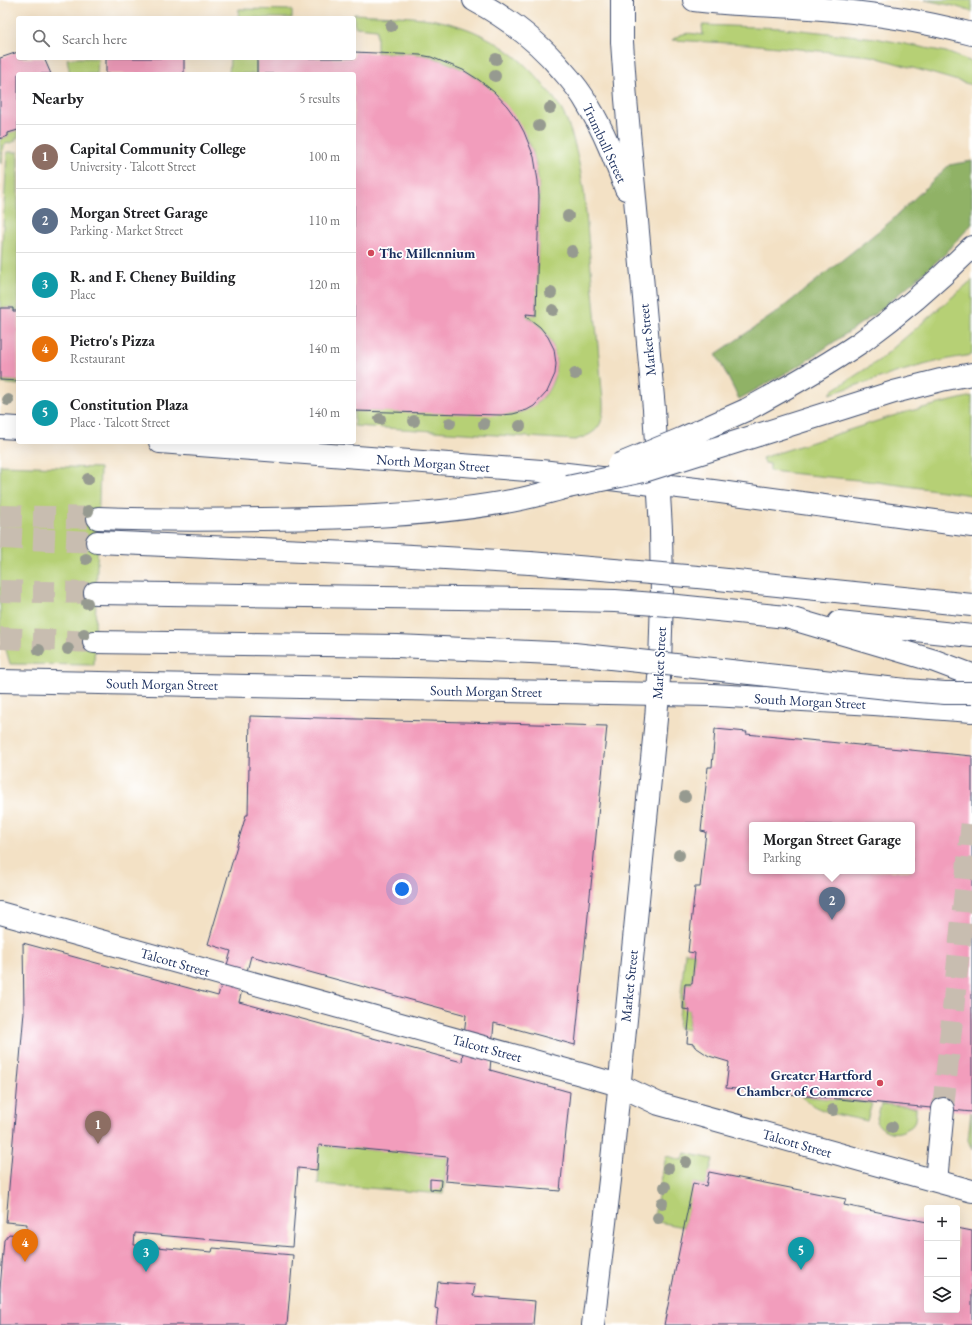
<!DOCTYPE html>
<html lang="en">
<head>
<meta charset="utf-8">
<style>
  :root { --surface:#fff; --page:#f6f6f6; --text:#202124; --muted:#757577; --line:#e0e0e0; --accent:#d1495b }
  body { margin:0; font-family:"EB Garamond",serif; background:var(--page); color:var(--text) }
  .controls { position:absolute; right:12px; bottom:12px; display:grid; overflow:hidden; border-radius:4px; box-shadow:0 4px 16px #0002 }
  .controls button { width:36px; height:36px; display:grid; place-items:center; padding:0; border:0; border-bottom:1px solid var(--line); background:var(--surface); color:var(--text); font:20px sans-serif }
  .you { position:absolute; left:402px; top:889px; width:14px; height:14px; margin:-10px; border:3px solid #fff; border-radius:50%; background:#1a73e8; box-shadow:0 0 0 6px #1a73e833 }
  .badge { display:grid; place-items:center; width:26px; height:26px; border-radius:50%; background:var(--accent); color:#fff; font-size:13px; font-weight:700 }
  .pin { position:absolute; translate:-50% -33px; filter:drop-shadow(0 1px 2px #0008) }
  .pin::after { content:''; position:absolute; top:21px; width:14px; height:12px; background:inherit; clip-path:polygon(0 0,100% 0,50% 100%) }
  .popup { position:absolute; left:749px; top:822px; width:166px; height:52px; box-sizing:border-box; display:grid; place-content:center; border-radius:4px; background:var(--surface); filter:drop-shadow(0 1px 3px #0005); font-size:13px; white-space:nowrap; color:var(--muted) }
  .popup b { font-size:15px; color:var(--text) }
  .popup::after { content:''; position:absolute; left:50%; top:100%; margin-left:-8px; border:8px solid transparent; border-top-color:var(--surface) }
  .list { margin:0; padding:0; list-style:none }
  h2 { display:flex; justify-content:space-between; align-items:center; height:52px; margin:0; padding:0 16px; font-size:17px }
  h2 small { font-size:13px; font-weight:400; color:var(--muted) }
  .list li { display:grid; grid-template-columns:26px 1fr auto; gap:12px; align-items:center; box-sizing:border-box; height:64px; padding:0 16px; border-top:1px solid var(--line) }
  .list b { display:block; font-size:15px; white-space:nowrap }
  .list p { margin:0; font-size:13px; white-space:nowrap; color:var(--muted) }
  .list em { font-size:13px; font-style:normal; color:var(--muted) }
  .icon { flex:none; width:22px; height:22px; fill:none; stroke:currentColor; stroke-width:2; stroke-linecap:round; stroke-linejoin:round }
  .map { position:relative; flex:none; width:972px; height:1325px; overflow:hidden }
  .search { position:absolute; background:var(--surface); box-shadow:0 4px 16px #0002; left:16px; top:16px; width:340px; height:44px; display:flex; align-items:center; gap:10px; box-sizing:border-box; padding:0 14px; border-radius:4px; color:var(--muted); font-size:15px }
  .panel { position:absolute; background:var(--surface); box-shadow:0 4px 16px #0002; left:16px; top:72px; width:340px; height:372px; border-radius:4px }
  .map>svg:first-child { display:block }
</style>
</head>
<body>
<div class="map">
<svg width="972" height="1325" viewBox="0 0 972 1325">
  <rect width="100%" height="100%" fill="#fff"/>
  <filter id="ink" filterUnits="userSpaceOnUse"><feTurbulence type="fractalNoise" baseFrequency=".025" numOctaves="2"/><feDisplacementMap in="SourceGraphic" scale="8" xChannelSelector="R" yChannelSelector="G"/><feConvolveMatrix kernelMatrix="1 2 1 2 8 2 1 2 1" color-interpolation-filters="sRGB"/></filter>
  <filter id="wash" filterUnits="userSpaceOnUse"><feTurbulence type="fractalNoise" baseFrequency=".012" numOctaves="4" result="noise"/><feDisplacementMap in="SourceGraphic" scale="16" xChannelSelector="R" yChannelSelector="G"/><feGaussianBlur stdDeviation="0.9" result="paint"/><feColorMatrix in="noise" values="0 0 0 0 0 0 0 0 0 0 0 0 0 0 0 0 0 1.4 0 .05"/><feComposite in="paint" operator="in"/></filter>
  <g filter="url(#wash)">
    <rect width="100%" height="100%" fill="#f3e1c5"/>
    <path fill="#b6d075" stroke="#68806a" d="M925,0h47v12l-18,-6z
      M239,9l53,1v8h-54z
      M354,14c30,2 62,1 91,8 41,10 73,31 99,64 9,10 17,21 22,33 10,24 14,48 18,73l19,209c1,24 -4,32 -28,39l-221,-14v-15l159,3c50,-10 58,-73 14,-97l-1,-3 10,1 3,-119c-1,-13 -1,-26 -5,-39 -3,-13 -10,-25 -17,-36 -22,-33 -48,-53 -86,-64 -17,-5 -36,-4 -54,-4v-24l-21,-2 -2,-3z
      M702,25l80,3 93,10 71,14 26,10v23l-101,-29 -124,-12 -75,-4c12,-9 17,-7 31,-5z
      M74,58h24l-1,16h-27l-3,-15z
      M230,58h27v16h-28z
      M18,130v8l-3,1 1,2 -13,4 -1,18h-2v-24l8,-3v-3z
      M7,152h11v159h-5l-1,-3h-12v-25z
      M972,280v75c-49,7 -95,24 -142,39l3,-4 45,-29z
      M0,380l18,1v4l-18,-2z
      M972,396v99l-95,-13 -107,-11v-7l-6,-1 -2,-5 140,-45z
      M0,465l100,3 -6,197 -84,-1 -10,-36z
      M685,952l10,1 -3,31h-7l-2,24 7,2 -2,20 -10,-2z
      M802,1096l70,7 -5,18c-20,-5 -53,-8 -65,-25z
      M881,1104l35,3c0,4 0,11 -2,16 -1,3 -5,5 -7,6 -12,7 -23,3 -31,-7z
      M971,1112h1v38l-4,-10z
      M319,1145l129,12 -5,37 -125,-10 1,-14h-2z
      M685,1153l28,6 -7,27 -12,-3 -10,44 -31,-6 13,-65 17,4z"/>
    <path fill="#90b266" stroke="#567062" d="M972,161v63l-28,31 -65,56 -77,53 -63,35 -23,-45 61,-42 114,-91 58,-56z"/>
    <g id="blocks">
      <path fill="#f29dbc" fill-rule="evenodd" d="M18,52v6h26l7,16h-33v56l-10,3v3l-8,3v-81z
        M354,52l66,3 11,2 32,13 16,10 15,12 13,14 11,15 6,11 10,25 4,24 1,15 -3,119 -10,-1 1,3 13,10 8,10 6,12 2,15 -1,10 -8,18 -13,14 -7,4 -14,4 -12,1 -147,-4v-337h-97v-16h97z
        M106,58h78v16h-78z
        M0,308h13v3h5v70l-18,-1z
        M250,716l357,10 -32,319 -81,-22 -4,47 80,22 -10,99 -115,-10 3,-24 -129,-12 -2,25 -19,-2 -6,79 -157,-14 -1,12 78,7 1,-4 80,7 -6,70h-287v-36l4,-49 5,-6 17,2 1,-12 -21,-2 18,-210 -1,-69 195,53 13,-45 -23,-7 38,-129h2zM251,956l215,59 -4,47 -223,-60z
        M715,729l32,3 -1,2 226,22v356l-246,-24 3,-26 -20,-6 -15,-10v-2l-7,-1 3,-33 -7,-1 2,-25h7l3,-31 -7,-1 7,-65h5l6,-55 -5,-1 7,-64h4zM752,825h160v46h-160z
        M709,1172l137,27 -2,6 83,17v88h30v-82l15,3v94h-308l29,-142 13,3z
        M430,1179l11,1 -1,10 -10,-1z
        M438,1282l37,3 -2,11 62,5 -2,24h-97l2,-16 -3,-1z"/>
    </g>
  </g>
  <g filter="url(#ink)">
    <use href="#blocks" fill-opacity="0" stroke="#3b4a6d" stroke-width="1"/>
    <g fill="none" stroke-linecap="round" stroke-linejoin="round">
      <path stroke="#c8bdb0" stroke-width="22" stroke-dasharray="22 11" stroke-linecap="butt" d="M943,1109l29,-288"/>
      <path stroke="#c8bdb0" stroke-width="22" stroke-dasharray="22 11" stroke-linecap="butt" d="M0,516l98,2
        M0,538l97,4
        M0,591l95,2
        M0,638l94,4"/>
      <defs>
        <path id="minor" d="M474,0c35,19 63,40 88,70 10,11 19,22 26,35 16,26 27,55 38,84
          M0,913l577,160 42,12 40,19 313,87
          M936,1181l7,-72
          M593,1325l17,-145 46,-461 4,-55 2,-66 -1,-69 -7,-120 -28,-310 -4,-57v-42"/>
        <path id="highway" d="M694,0c38,5 77,5 116,8 55,4 109,12 162,26
          M746,410c39,-21 78,-43 115,-68 40,-29 76,-60 111,-95
          M0,427l18,1
          M758,435l136,-43 47,-12 31,-6
          M160,442l381,29 172,20 259,35
          M98,518c54,2 109,2 163,1 87,-1 175,-3 260,-20 15,-3 31,-8 47,-12
          M97,542l298,13 135,8
          M95,593l432,6
          M786,617l149,44 37,14
          M839,622l133,14
          M94,642l303,4
          M0,681l712,14 162,9 98,7"/>
      </defs>
      <use href="#minor" stroke="#3b4a6d" stroke-width="24"/>
      <use href="#highway" stroke="#3b4a6d" stroke-width="24"/>
      <use href="#minor" stroke="#fff" stroke-width="22"/>
      <use href="#highway" stroke="#fff" stroke-width="22"/>
      <defs>
        <path id="highway-bridge" d="M618,465l63,-26 65,-29
          M568,487l76,-16 114,-36
          M530,563l168,14 274,28
          M527,599l88,2 53,4 118,12
          M397,646l177,8 332,36 39,3h27"/>
      </defs>
      <use href="#highway-bridge" stroke="#3b4a6d" stroke-width="24" stroke-linecap="butt"/>
      <use href="#highway-bridge" stroke="#fff" stroke-width="22"/>
    </g>
    <g fill="#969a90">
      <circle cx="391" cy="26" r="6"/>
      <circle cx="496" cy="59" r="6"/>
      <circle cx="495" cy="76" r="6"/>
      <circle cx="550" cy="108" r="6"/>
      <circle cx="539" cy="126" r="6"/>
      <circle cx="568" cy="216" r="6"/>
      <circle cx="572" cy="251" r="6"/>
      <circle cx="551" cy="293" r="6"/>
      <circle cx="553" cy="310" r="6"/>
      <circle cx="575" cy="374" r="6"/>
      <circle cx="8" cy="400" r="6"/>
      <circle cx="380" cy="419" r="6"/>
      <circle cx="414" cy="421" r="6"/>
      <circle cx="450" cy="423" r="6"/>
      <circle cx="484" cy="424" r="6"/>
      <circle cx="520" cy="426" r="6"/>
      <circle cx="88" cy="479" r="6"/>
      <circle cx="88" cy="511" r="6"/>
      <circle cx="86" cy="559" r="6"/>
      <circle cx="87" cy="603" r="6"/>
      <circle cx="84" cy="634" r="6"/>
      <circle cx="68" cy="649" r="6"/>
      <circle cx="39" cy="650" r="6"/>
      <circle cx="685" cy="797" r="6"/>
      <circle cx="679" cy="855" r="6"/>
      <circle cx="833" cy="1110" r="6"/>
      <circle cx="892" cy="1127" r="6"/>
      <circle cx="686" cy="1162" r="6"/>
      <circle cx="668" cy="1168" r="6"/>
      <circle cx="665" cy="1187" r="6"/>
      <circle cx="662" cy="1203" r="6"/>
      <circle cx="658" cy="1218" r="6"/>
    </g>
  </g>
  <g fill="#d1495b" stroke="#fff" stroke-width="1.5">
    <circle cx="371" cy="253" r="4"/>
    <circle cx="880" cy="1083" r="4"/>
  </g>
  <g text-anchor="middle" stroke-width="3.5" stroke-linejoin="round" paint-order="stroke">
    <g font-size="14" fill="#1b2f5e" stroke="#fff">
      <text transform="translate(605 143) rotate(65)" y="5">Trumbull Street</text>
      <text transform="translate(647 340) rotate(-96)" y="5">Market Street</text>
      <text transform="translate(433 463) rotate(4)" y="5">North Morgan Street</text>
      <text transform="translate(659 663) rotate(-87)" y="5">Market Street</text>
      <text transform="translate(162 684) rotate(1)" y="5">South Morgan Street</text>
      <text transform="translate(486 691) rotate(1)" y="5">South Morgan Street</text>
      <text transform="translate(810 701) rotate(3)" y="5">South Morgan Street</text>
      <text transform="translate(175 962) rotate(16)" y="5">Talcott Street</text>
      <text transform="translate(629 986) rotate(-84)" y="5">Market Street</text>
      <text transform="translate(487 1048) rotate(15)" y="5">Talcott Street</text>
      <text transform="translate(797 1143) rotate(16)" y="5">Talcott Street</text>
    </g>
    <g font-size="14" font-weight="bold" fill="#1b2f5e" stroke="#fff" text-anchor="start">
      <text x="379" y="258">The Millennium</text>
      <text x="872" y="1080" text-anchor="end">Greater Hartford<tspan x="872" dy="16">Chamber of Commerce</tspan></text>
    </g>
  </g>
</svg>
<div class="controls">
<button>+</button>
<button>−</button>
<button><svg class="icon" aria-label="layers" viewBox="0 0 24 24"><path d="M12 4l9 5-9 5-9-5zM3 14l9 5 9-5"/></svg></button>
</div>
<div class="you"></div>
<div class="pin badge" style="left:98px;top:1144px;background:#8d6e63">1</div>
<div class="pin badge" style="left:832px;top:920px;background:#5c6f8a">2</div>
<div class="popup"><b>Morgan Street Garage</b>Parking</div>
<div class="pin badge" style="left:146px;top:1272px;background:#0f9aa8">3</div>
<div class="pin badge" style="left:25px;top:1262px;background:#e8710a">4</div>
<div class="pin badge" style="left:801px;top:1270px;background:#0f9aa8">5</div>
<div class="search"><svg class="icon" aria-label="search" viewBox="0 0 24 24"><circle cx="10" cy="10" r="6"/><path d="M15 15l6 6"/></svg>Search here</div>
<section class="panel">
<h2>Nearby<small>5 results</small></h2>
<ul class="list">
<li><span class="badge" style="background:#8d6e63">1</span><div><b>Capital Community College</b><p>University · Talcott Street</p></div><em>100 m</em></li>
<li><span class="badge" style="background:#5c6f8a">2</span><div><b>Morgan Street Garage</b><p>Parking · Market Street</p></div><em>110 m</em></li>
<li><span class="badge" style="background:#0f9aa8">3</span><div><b>R. and F. Cheney Building</b><p>Place</p></div><em>120 m</em></li>
<li><span class="badge" style="background:#e8710a">4</span><div><b>Pietro's Pizza</b><p>Restaurant</p></div><em>140 m</em></li>
<li><span class="badge" style="background:#0f9aa8">5</span><div><b>Constitution Plaza</b><p>Place · Talcott Street</p></div><em>140 m</em></li>
</ul>
</section>
</div>
</body>
</html>
